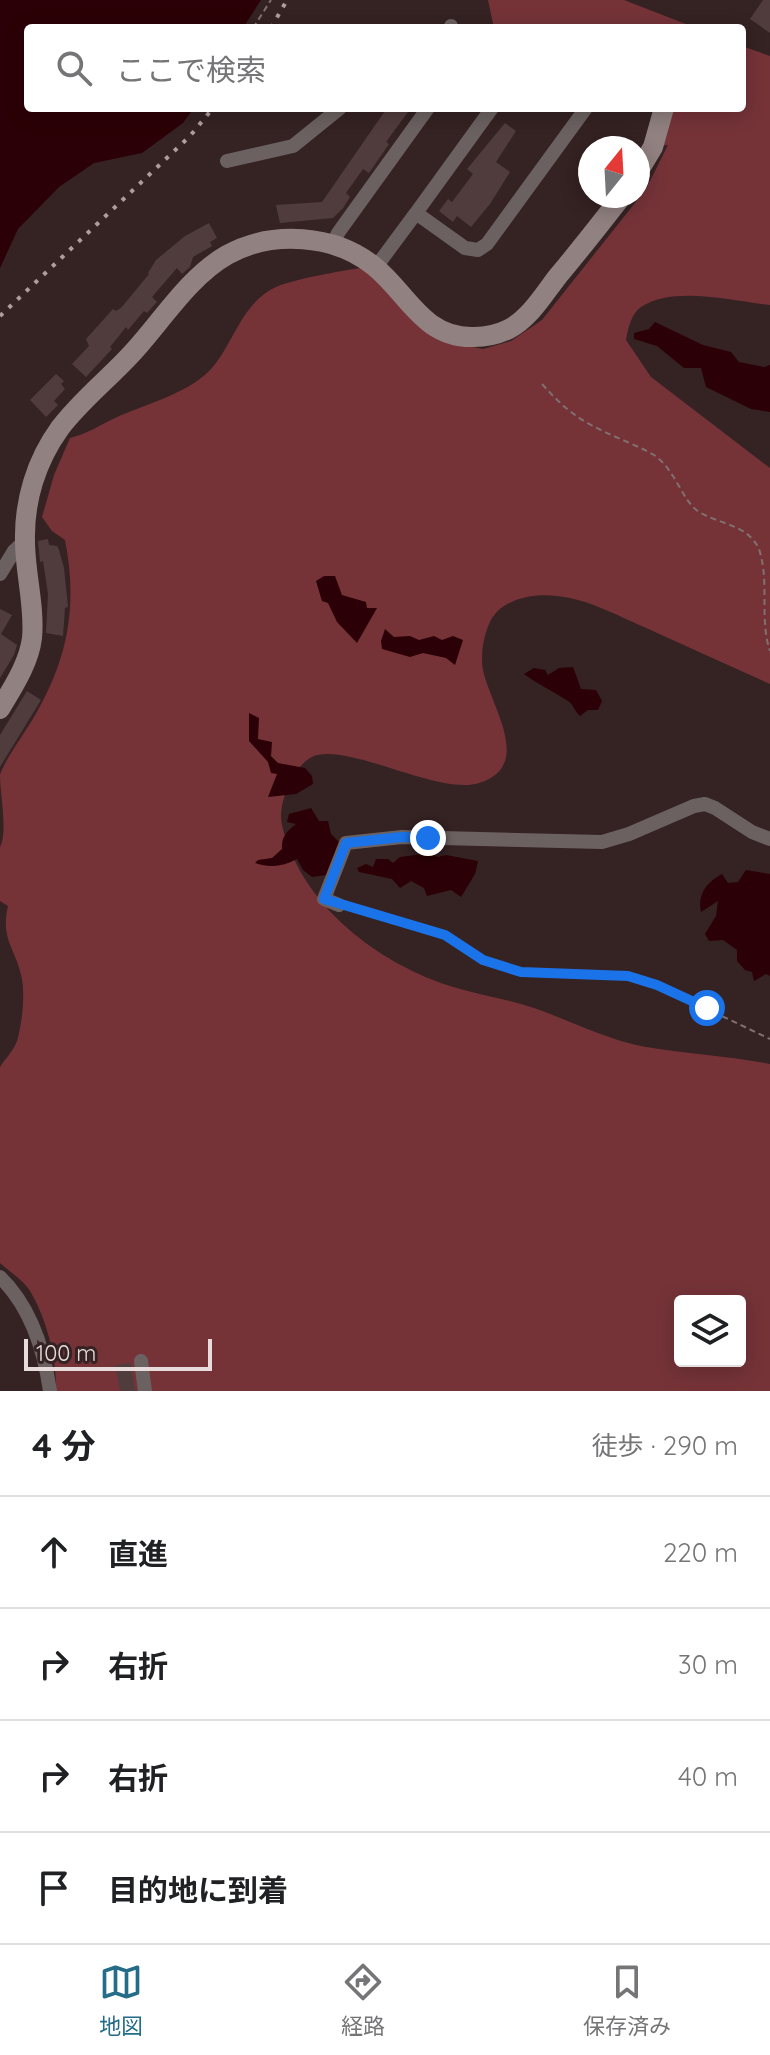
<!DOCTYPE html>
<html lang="ja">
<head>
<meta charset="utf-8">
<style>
  :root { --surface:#fff; --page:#f6f6f6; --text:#202124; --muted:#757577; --line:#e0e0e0; --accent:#246c87 }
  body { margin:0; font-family:Quicksand,"Noto Sans JP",sans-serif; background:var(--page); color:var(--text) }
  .controls { position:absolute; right:24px; bottom:24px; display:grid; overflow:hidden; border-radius:8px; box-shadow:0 4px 20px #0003 }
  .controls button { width:72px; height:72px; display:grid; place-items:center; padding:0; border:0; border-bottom:2px solid var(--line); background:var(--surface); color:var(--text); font:40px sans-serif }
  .compass { position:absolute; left:578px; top:136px; width:72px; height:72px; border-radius:50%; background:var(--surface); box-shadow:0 4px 20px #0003; rotate:18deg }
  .scale { position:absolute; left:24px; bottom:20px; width:188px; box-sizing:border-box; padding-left:8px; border:4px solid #e8dbdb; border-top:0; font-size:22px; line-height:28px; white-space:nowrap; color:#e8dbdb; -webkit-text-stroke:6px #352223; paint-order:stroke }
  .stop { position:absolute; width:24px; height:24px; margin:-18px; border:6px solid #1a73e8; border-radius:50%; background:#fff }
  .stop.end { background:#1a73e8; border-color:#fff; box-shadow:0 2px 8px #0008 }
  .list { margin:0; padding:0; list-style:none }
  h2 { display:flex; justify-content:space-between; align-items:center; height:104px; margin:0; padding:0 32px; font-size:34px }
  h2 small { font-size:26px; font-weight:400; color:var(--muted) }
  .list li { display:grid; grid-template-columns:52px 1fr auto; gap:24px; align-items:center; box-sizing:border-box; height:112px; padding:0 32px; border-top:2px solid var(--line) }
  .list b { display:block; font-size:30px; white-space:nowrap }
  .list em { font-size:26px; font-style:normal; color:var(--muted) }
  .icon { flex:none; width:44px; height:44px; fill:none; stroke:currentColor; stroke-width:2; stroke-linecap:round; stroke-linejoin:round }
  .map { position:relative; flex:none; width:770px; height:1391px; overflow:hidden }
  .search { position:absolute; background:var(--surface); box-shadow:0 4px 20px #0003; left:24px; right:24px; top:24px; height:88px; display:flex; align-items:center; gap:20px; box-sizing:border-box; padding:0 28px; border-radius:8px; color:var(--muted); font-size:30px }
  .sheet { height:552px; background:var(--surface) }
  nav { display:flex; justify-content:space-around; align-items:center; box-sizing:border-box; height:112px; border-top:2px solid var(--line); background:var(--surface); font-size:22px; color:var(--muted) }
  nav a { display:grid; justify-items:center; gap:4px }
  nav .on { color:var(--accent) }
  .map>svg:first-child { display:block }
</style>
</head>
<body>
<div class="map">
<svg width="770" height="1391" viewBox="0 0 770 1391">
  <rect width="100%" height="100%" fill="#352223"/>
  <path fill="#753338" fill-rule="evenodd" d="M488,0h136l72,28h-202z
    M742,46l28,10v249c-36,-4 -97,-20 -129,2 -10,7 -13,22 -15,33l25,37 119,91v216c-42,-19 -84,-38 -126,-57 -28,-12 -56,-28 -87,-31 -22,-3 -52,2 -65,22 -8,14 -12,36 -9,52 7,35 52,96 -4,113 -40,13 -134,-42 -167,-26 -19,9 -35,48 -30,68 17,73 83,128 151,155 32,13 68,17 101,28 37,13 73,32 112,39 41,7 83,9 124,17v327h-714c1,-32 -10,-76 -28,-103 -7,-9 -19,-17 -28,-25v-196c5,-8 14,-17 17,-26 5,-17 8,-44 5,-62 -6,-31 -22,-39 -14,-73l-8,-5v-54c8,-15 0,-53 0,-72 4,-14 26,-44 34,-58 34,-58 44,-111 31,-177l-13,-9 -10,-14 12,-42 16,-37c19,-5 28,-12 45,-20 28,-13 71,-24 93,-46 25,-24 32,-69 68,-85 21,-9 66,-16 90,-20l85,76 32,6 28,-8 31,-21 104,-131 22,-44 -8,1 14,-38h68zM680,1301h60v60h-60z"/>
  <path fill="#2b0006" d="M0,0h261l-18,28h-215v80h166l-11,15 -41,30 -48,10 -35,24 -41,42 -18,39z
    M655,322l48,23 28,7 8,10 25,5 6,-2v47l-19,-3 -45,-22 -5,-19h-17l-27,-22 -23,-7v-6l15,-4z
    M324,576h11l7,19 24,7 1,6h10l-20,35 -20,-21 -9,-19 -6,-2 -6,-20z
    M385,629l9,8 16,-1 9,4 15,-4 8,4 11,-4 10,4 -8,25 -9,-7 -23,-5 -13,4 -28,-8 -1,-8z
    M573,667l8,22 15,1 6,11 -4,9h-10l-8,6c-6,-5 -6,-11 -12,-15 -15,-10 -31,-17 -44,-27l10,-6 11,2 3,5 11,-7z
    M249,713l10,5 -1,21 14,3 -1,14 7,7 27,5 7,8 1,8 -17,10 -28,3 9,-23 -6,-1 -3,-11 -19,-21z
    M311,808l8,13h9l3,13 8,8 -13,33 -14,2 -9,-7 -6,-11c-14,8 -28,9 -42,4l3,-3 14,-2 10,-9c-1,-12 5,-18 14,-25l-9,-2 2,-8z
    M430,853l8,4 8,-2 32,6 -3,13 -14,23 -10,-7 -24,6 -3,-8 -13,-7 -11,7 -8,-9 -33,-7 -2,-4 9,-4 7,3 3,-8h12l5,4 7,-6z
    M746,870l24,4v102l-4,-2 -12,7 -2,-9 -7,-2 -8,-9v-11l-14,-10 -14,1 -4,-7 11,-18 2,-15 -17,11c-4,-18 6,-30 21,-38l6,9 10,-1z"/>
  <path fill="#513c3d" d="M763,0h7v33l-20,-14z
    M387,108h24l-25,34 3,2 -20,29 -6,-4 -17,24 4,4 -7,11 -10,10 -53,5 -4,-18 46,-3z
    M505,123l11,8 -20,31 14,10 -20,32 -19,23 -14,-11 -4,6 -14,-11 9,-12 4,3 21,-28 -6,-5z
    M209,223l8,15 -7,4 2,4 -19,11 -3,10 -8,7 -5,-6 -25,29 5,5 -10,11 -3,-2 -16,19 -2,-3 -16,20 2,2 -26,28 -14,-13 17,-18 -3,-7 27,-30 3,2 5,-3 28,-34 -1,-1 8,-13 29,-24z
    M56,374l8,7 -3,3 4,5 -11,12 4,4 -12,12 -16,-17z
    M48,539l1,6 8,1 2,4 5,18 4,39 -3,1 -2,28 -17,-3 2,-39 -5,-33 -3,1 -2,-21z
    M0,609l12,6 -11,19 16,11 -3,10 -14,23z
    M27,691l14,9 -41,67v-32z
    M131,1363l4,28h-15l-5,-26z"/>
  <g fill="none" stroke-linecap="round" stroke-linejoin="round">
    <path stroke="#807070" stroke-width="2" stroke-dasharray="6 4" stroke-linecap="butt" d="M253,28l18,-28
      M542,384c15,17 31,32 51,42 20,11 42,18 61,29 22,15 28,46 45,57 22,13 48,12 60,37 11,33 0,70 11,102
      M354,909l91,26 38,25 38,12 107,4 29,9 113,54"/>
    <path stroke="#6b6161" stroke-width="14" d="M451,28v-2
      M227,161l66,-15 47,-38
      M416,213l76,-105
      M333,245l5,-12 90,-125
      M376,267l40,-54 49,35 13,2 9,-6 99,-136
      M0,574l14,-23 11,-10
      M339,905l-15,-6 22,-56 56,-6 200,5 27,-8 65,-28 11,-2 10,4 37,24 18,7
      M0,1277c31,30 44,72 50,114
      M141,1361l4,30"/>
    <path stroke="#918181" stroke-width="20" d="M638,172l15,-25 11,-39
      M0,709c13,-22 29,-46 32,-71 3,-32 -7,-65 -7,-97 -1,-40 11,-80 35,-113 22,-29 51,-51 75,-78 28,-31 55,-74 92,-95 45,-25 108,-21 148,12 33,27 49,72 99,70 12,0 25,-3 35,-8 21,-11 35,-35 49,-53 22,-26 43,-53 64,-80"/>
    <path stroke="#ad9e9e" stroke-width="4" stroke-dasharray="4 8" stroke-linecap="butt" d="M271,28l16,-28
      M0,316l190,-180 23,-28"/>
  </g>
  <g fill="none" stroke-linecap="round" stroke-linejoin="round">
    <path stroke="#1a73e8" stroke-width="10" d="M428,838l-26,-1 -56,6 -22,56 121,36 38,25 38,12 107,4 29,9 50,23"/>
  </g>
</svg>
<div class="controls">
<button><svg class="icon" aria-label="layers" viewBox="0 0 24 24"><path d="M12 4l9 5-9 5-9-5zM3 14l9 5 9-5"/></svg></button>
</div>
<svg class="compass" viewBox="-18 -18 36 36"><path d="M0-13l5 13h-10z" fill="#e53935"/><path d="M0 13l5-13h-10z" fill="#757577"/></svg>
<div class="scale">100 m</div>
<div class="stop" style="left:707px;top:1008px"></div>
<div class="stop end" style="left:428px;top:838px"></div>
<div class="search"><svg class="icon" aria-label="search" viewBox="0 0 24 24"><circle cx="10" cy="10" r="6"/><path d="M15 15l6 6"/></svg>ここで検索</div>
</div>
<section class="sheet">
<h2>4 分<small>徒歩 · 290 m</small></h2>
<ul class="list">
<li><svg class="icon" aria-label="ahead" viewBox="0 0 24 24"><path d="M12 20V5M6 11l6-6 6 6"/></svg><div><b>直進</b></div><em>220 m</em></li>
<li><svg class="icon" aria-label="right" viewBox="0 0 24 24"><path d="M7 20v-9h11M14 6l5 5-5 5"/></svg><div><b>右折</b></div><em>30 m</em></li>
<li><svg class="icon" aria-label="right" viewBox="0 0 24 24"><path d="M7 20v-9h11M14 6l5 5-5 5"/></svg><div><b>右折</b></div><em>40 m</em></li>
<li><svg class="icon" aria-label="arrive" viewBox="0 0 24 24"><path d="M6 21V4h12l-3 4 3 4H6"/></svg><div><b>目的地に到着</b></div></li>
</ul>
</section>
<nav>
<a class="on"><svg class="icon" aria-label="map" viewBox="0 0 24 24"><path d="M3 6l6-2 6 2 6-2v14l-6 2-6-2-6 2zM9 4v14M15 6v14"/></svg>地図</a>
<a><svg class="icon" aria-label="directions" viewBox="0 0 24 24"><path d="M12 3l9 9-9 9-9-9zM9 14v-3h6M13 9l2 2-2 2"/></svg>経路</a>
<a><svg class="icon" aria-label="saved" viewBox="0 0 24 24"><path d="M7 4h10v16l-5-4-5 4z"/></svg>保存済み</a>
</nav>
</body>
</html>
